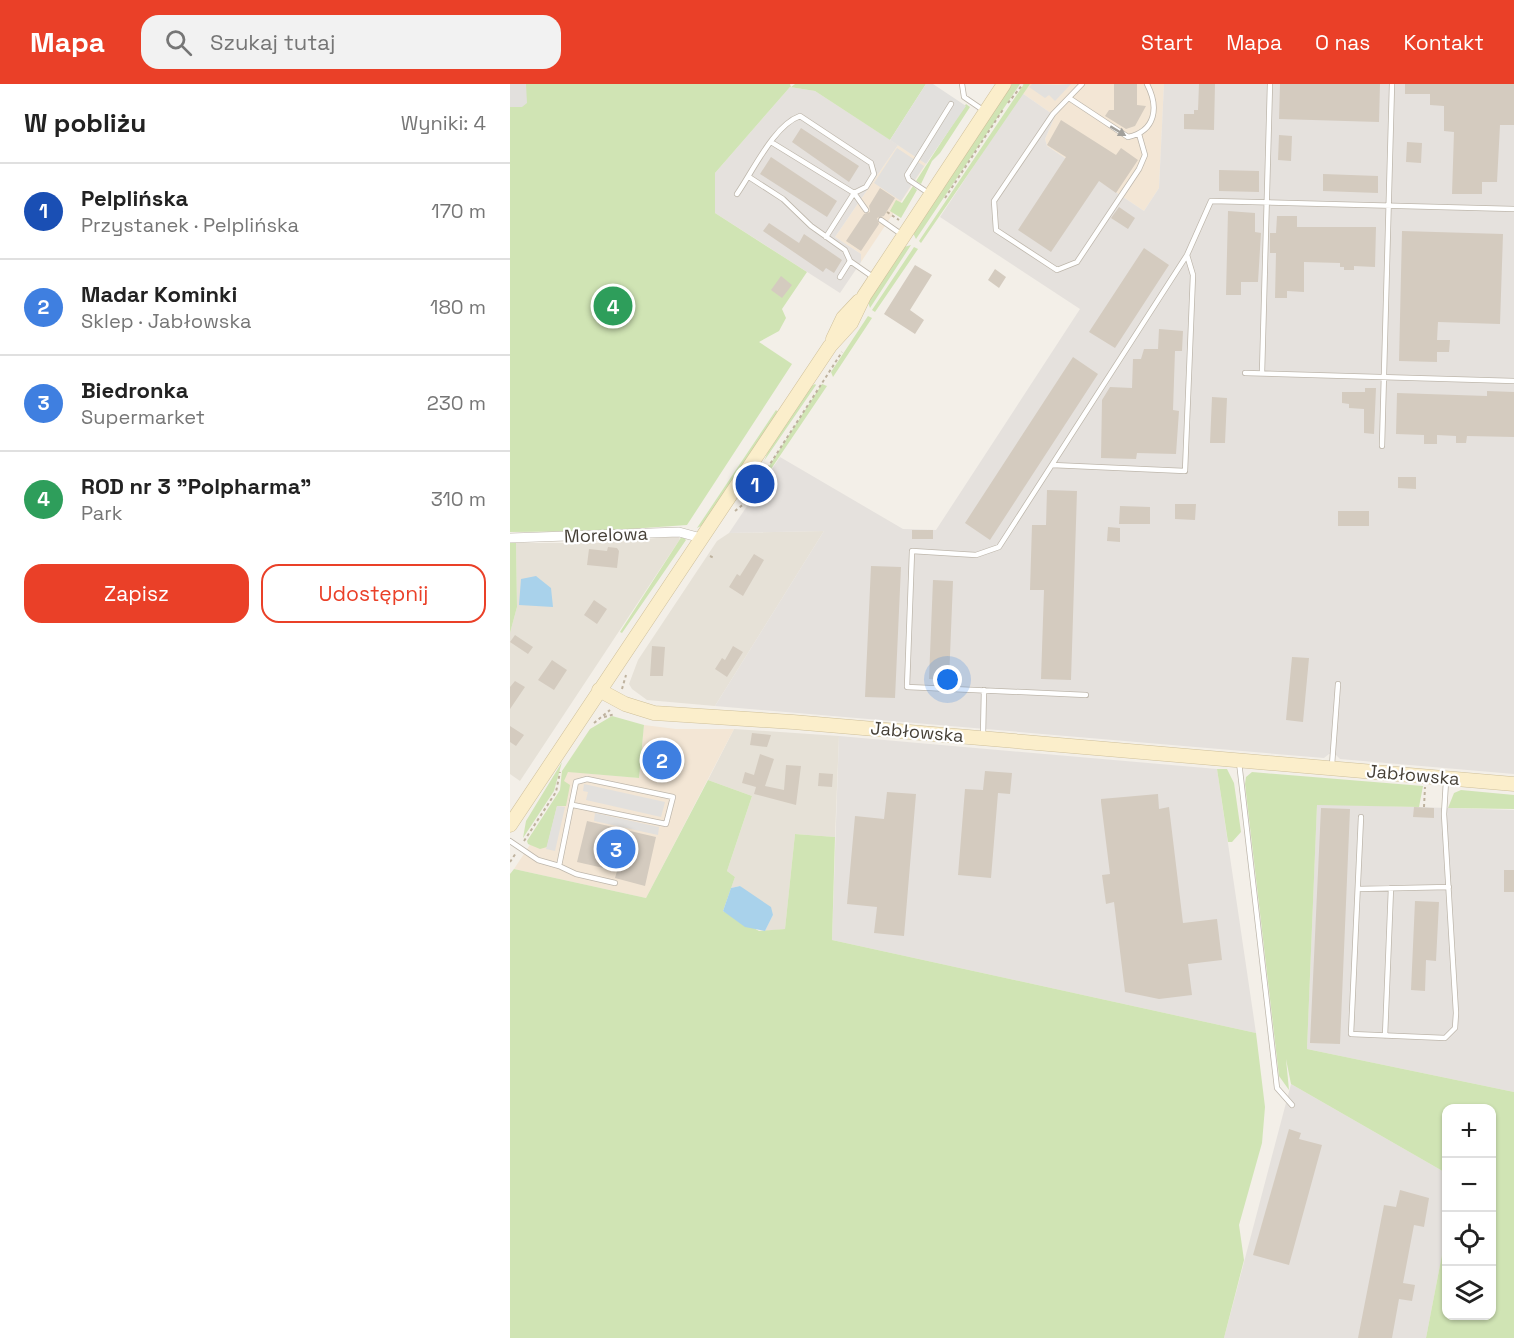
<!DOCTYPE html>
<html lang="pl">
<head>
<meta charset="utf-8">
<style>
  :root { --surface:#fff; --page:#f2f2f2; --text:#222; --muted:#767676; --line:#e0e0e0; --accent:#ea4028 }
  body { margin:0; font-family:"Space Grotesk",sans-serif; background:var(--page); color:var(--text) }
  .controls { position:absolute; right:18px; bottom:18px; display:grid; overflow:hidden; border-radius:12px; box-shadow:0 2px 4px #0004 }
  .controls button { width:54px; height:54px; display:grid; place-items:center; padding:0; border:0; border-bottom:2px solid var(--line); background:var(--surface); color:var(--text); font:30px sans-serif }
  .you { position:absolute; left:438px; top:596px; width:21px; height:21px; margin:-15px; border:4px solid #fff; border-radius:50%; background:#1a73e8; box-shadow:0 0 0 9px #1a73e833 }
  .badge { display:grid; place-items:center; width:39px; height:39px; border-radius:50%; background:var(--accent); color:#fff; font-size:20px; font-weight:700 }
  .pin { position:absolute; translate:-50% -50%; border:3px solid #fff; box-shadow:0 2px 6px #0006 }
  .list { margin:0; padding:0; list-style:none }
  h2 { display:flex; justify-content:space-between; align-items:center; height:78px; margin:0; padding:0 24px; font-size:26px }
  h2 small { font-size:20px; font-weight:400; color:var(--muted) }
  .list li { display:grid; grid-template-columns:39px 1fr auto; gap:18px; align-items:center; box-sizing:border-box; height:96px; padding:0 24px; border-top:2px solid var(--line) }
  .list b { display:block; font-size:22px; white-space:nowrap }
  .list p { margin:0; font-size:20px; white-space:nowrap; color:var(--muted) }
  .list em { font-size:20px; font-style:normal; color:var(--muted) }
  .actions { display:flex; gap:12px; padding:18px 24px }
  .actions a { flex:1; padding:14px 0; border:2px solid var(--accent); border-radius:18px; text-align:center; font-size:21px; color:var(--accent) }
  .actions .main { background:var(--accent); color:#fff }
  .icon { flex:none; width:33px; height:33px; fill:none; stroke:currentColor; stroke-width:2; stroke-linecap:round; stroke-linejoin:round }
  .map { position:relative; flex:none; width:1004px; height:1254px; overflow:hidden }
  header { display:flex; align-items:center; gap:36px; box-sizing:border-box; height:84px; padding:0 30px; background:var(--accent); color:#fff }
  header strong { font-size:28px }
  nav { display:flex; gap:33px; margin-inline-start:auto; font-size:21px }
  .search { width:420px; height:54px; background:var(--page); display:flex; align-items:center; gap:15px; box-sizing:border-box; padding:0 21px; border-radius:18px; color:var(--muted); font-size:22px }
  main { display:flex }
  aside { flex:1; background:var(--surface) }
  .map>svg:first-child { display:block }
</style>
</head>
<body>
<header>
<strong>Mapa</strong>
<div class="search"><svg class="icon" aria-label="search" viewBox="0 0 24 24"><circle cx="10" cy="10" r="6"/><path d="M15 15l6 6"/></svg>Szukaj tutaj</div>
<nav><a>Start</a><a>Mapa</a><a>O nas</a><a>Kontakt</a></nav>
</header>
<main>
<aside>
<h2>W pobliżu<small>Wyniki: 4</small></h2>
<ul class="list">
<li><span class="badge" style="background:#1a4fb4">1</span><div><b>Pelplińska</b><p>Przystanek · Pelplińska</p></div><em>170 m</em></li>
<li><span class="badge" style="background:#3f7fe0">2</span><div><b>Madar Kominki</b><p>Sklep · Jabłowska</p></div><em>180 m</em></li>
<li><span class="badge" style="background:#3f7fe0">3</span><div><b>Biedronka</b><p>Supermarket</p></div><em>230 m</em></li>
<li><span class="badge" style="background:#2e9e5b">4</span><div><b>ROD nr 3 &quot;Polpharma&quot;</b><p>Park</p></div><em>310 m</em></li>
</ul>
<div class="actions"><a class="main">Zapisz</a><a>Udostępnij</a></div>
</aside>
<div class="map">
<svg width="1004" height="1254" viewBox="0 0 1004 1254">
  <rect width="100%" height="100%" fill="#f3efe8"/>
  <path fill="#e6e1d7" d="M314,447l-109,175 -68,-6 -15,-11 -3,-5 9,-24 79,-119 12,-8z
    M168,452l2,3 -160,242 -10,-7v-141l7,-26 -1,-64h85z
    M224,645l105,7 -4,101 -40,-3 -10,95 -20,2 8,-16 -33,-29 -9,2 4,-11 -8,-6 25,-75 -44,-16z"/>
  <path fill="#f3e6d5" d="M519,0h135l-5,104 -15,23 -97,-65 -2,-7 10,-23 -33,-23z
    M388,61l28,19 -65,98v-8l-26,-17z
    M134,641l32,4h58l-88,169 -132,-29 46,-70 2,-28 77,7z"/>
  <path fill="#e5e1dd" d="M654,0h350v690l-174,-15 -4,-4 -7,-1 -5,4 -609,-52 109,-175 -95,2 51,-76 123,72 33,1 144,-221 -140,-92 82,-124 33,23 -10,23 2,7 97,65 15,-23z
    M280,3l25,4 83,54 -63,92 26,17v8l-21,31 -125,-80v-40z
    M329,652l378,33 39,264 -424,-93z
    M807,720l197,6v282l-207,-43z
    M781,1000l155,89v61l-20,104h-202z"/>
  <path fill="#d0e4b4" d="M0,0h280l1,3 4,-3h131l-36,56 -75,-49 -25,-4 -75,86v40l92,59 -25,37 4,9 -7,13 -20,11 33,22 -105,161 -86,6 -91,1z
    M502,0h8l-104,155 -3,-6z
    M514,0h6l-109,159 -2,-2z
    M456,20l4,3 -30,46 -8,8 -11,23 -5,-3z
    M403,102l4,4 -16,28 -11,-7 6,-11 6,3z
    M401,161l-41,63 -2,-6 36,-55z
    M404,163l4,2 -43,63 -3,-2z
    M358,232l4,2 -39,59 -2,-5z
    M305,300l1,1 -52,76 5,-12 41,-62z
    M312,300l5,2 -60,89 2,-9z
    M266,326l2,2 -75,113 -6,3z
    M172,452l4,4 -64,93 -2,-1z
    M0,459h6l1,64 -7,26z
    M102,632l32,9 -5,53 -71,-6 -4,9 6,4 -4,21h-9l-10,41 -7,2 -12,-5 -1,-3 33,-51 2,-19 28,-42z
    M52,678l-8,29 -31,47 3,-17z
    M707,685h10l7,14 7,49 -9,10h-4z
    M742,688l171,14 -4,21 -102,-2 -10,244 207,43v246h-88l20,-104v82h46v-208h-46v65l-155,-89 -5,-25 3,31 -10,-14 -34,-292 1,-7z
    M198,696l44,16 -25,75 8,6 -12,34 36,20 26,-2 10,-95 40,3 -3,103 424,93 9,74 -3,36 -23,82 5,35 -20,78h-714v-464l4,-5 132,29z
    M951,706l53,5v14l-66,-1 6,-15z"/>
  <path fill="#e2e0dd" d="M0,0h16l1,19 -5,4h-12z
    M416,0h7l33,22 -40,58 -36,-24z
    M522,0l26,1 13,-1 -16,17 -6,-6 -4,3 -16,-11z
    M387,64l27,18 -23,35 -27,-18z
    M74,700l81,18 -4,15 -75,-17 2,-8 -5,-1z
    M47,722l8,1 -10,44 -9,-2z
    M85,729l64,14 -1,8 -64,-14z"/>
  <path fill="#a9d2eb" d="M26,492l15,12 2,19 -34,-2 2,-26z
    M230,802l31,21 2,8 -8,16 -20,-4 -22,-16 8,-23z"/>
  <path fill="#d4cbbf" d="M604,0h23v21l9,1 -11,20 -9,3 -21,-13 4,-6h5z
    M689,0h16l-1,46 -30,-1v-15h10v-4h4z
    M770,0h100l-1,38 -100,-3z
    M895,0h109v41h-14l-3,57h-15v12h-30l2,-62 -10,-1v-25l-14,-1v-11h-25z
    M551,36l55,35 5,-7 17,12 -22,33 -17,-12 -48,71 -33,-22 48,-73 -19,-12z
    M291,44l58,38 -10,16 -57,-40z
    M769,51l13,1 -1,25 -13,-1z
    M897,58l15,1 -1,20 -15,-1z
    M261,73l66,44 -10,16 -67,-43z
    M709,86l40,1v21l-40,-1z
    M813,90l55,2v17l-55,-2z
    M370,104l15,10 -11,18 -7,2 2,6 -18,27 -15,-10 18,-27 6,-2 -1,-6z
    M609,123l16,11 -7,11 -17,-11z
    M718,127l27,2v19l6,1 -3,49h-17v13h-15z
    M767,132h20v11h79l-1,40 -21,-1v4h-10v-3h-4v-4l-36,-1v30l-17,-1v7h-12l1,-45h-6v-20h6z
    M259,139l30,20 5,-9 38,26 -8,13 -8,-5 -3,4 -60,-41z
    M892,147l101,3 -3,90 -62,-2 -1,18h13l-1,12h-12v10l-38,-1z
    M634,164l25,17 -54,83 -26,-16z
    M405,181l17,10 -22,35 14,10 -9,14 -31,-20z
    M485,185l11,8 -7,11 -11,-8z
    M271,192l11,9 -10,13 -11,-8z
    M649,245l24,2 -1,20h-7l-2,59 6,1 -3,43 -39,-1 -1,6 -35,-1 1,-58 8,-13 22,1 1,-29h8l3,-10h14z
    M563,273l25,17 -108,166 -25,-17z
    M855,304h11l-2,46 -10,-1v-24l-15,-1v-4l-7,-1v-11h23z
    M977,307l27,1v45l-47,-1 -1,7h-10v-7l-19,-1v9h-13v-9l-28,-1 1,-41 90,3z
    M702,313l15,1 -2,45h-15z
    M888,393h18v12l-18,-1z
    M537,406l30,1 -6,189 -30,-1 3,-89h-14l2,-65h14z
    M665,420h21l-1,16 -20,-1z
    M610,422l30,1v17h-31z
    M828,427h31v15h-31z
    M598,443l12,1v14l-13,-1z
    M402,446h21v9h-21z
    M98,463l9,1 2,3 -2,17 -30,-3 2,-16 18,2z
    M244,470l10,6 -21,36 -14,-9 8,-13 3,2z
    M361,482l30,1 -6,131 -30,-1z
    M423,496l20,1 -4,99 -20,-1z
    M84,516l13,9 -10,15 -13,-9z
    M5,551l18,12 -5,7 -18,-12z
    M142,562l13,1 -2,29h-13z
    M223,562l10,6 -16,25 -12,-8 7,-11 3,2z
    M782,573l17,1 -6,64 -17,-2z
    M42,576l15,10 -13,20 -16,-10z
    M5,597l10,6 -15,22v-22z
    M0,642l14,9 -8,11 -6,-4z
    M242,649l19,2 -4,12 -17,-2z
    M148,663l11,1 -2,26 -11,-1z
    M250,670l14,5 -9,27 19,4 2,-25 15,1 -5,39 -42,-11 2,-7 -14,-4 3,-11 9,3z
    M475,687l27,2 -2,21 -12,-1 -7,85 -33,-3 7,-86 18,1z
    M309,689l14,1 -1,13 -14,-1z
    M377,708l29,2 -12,142 -30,-3 3,-26 -30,-3 8,-88 29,3z
    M648,710l1,15 10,-2 14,116 34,-4 5,41 -34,4 4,31 -33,4 -34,-7 -11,-90 -8,2 -4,-29 8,-1 -9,-72v-3z
    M904,723l20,1v10l-21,-1z
    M811,724l29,1 -10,235 -30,-1z
    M77,737l69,16 -11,49 -30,-8 2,-7 -40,-9z
    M994,786h10v22h-10z
    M905,817l24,1 -3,59 -10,-1 -1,31 -14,-1z
    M779,1045l12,4 -2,6 23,6 -33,120 -36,-10z
    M890,1106l29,8 -5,29 -10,-2 -11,58 12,2 -3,16 -13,-2 -7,39h-34l26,-133 12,2z"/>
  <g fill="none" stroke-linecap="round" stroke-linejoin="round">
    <defs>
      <path id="service" d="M452,0l2,13 19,13
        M572,0l-29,30 -59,87 2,29 61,40 20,-8 62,-93 6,-14 -6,-21
        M559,14l59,39c28,-6 31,-30 19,-53
        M261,58l83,51 12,17
        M239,93l34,22 28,27 34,24 5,11 23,16
        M227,110c16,-23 37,-69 63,-78l71,47 3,11 -8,13 -12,6 -28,44
        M420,110l-21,-14 -2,-5 44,-71
        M371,136l20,14
        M330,193l10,-16
        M735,289l269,8
        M752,289l8,-289
        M872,362l10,-362
        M542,381l133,6 8,-196 -6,-20
        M576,611l-179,-8 5,-136 64,4 23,-8 188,-292 24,-54 303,8
        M473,651l1,-45
        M729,678l38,326 15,17
        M822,681l6,-81
        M851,733l-10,217 94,4 10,-10 1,-15 -12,-199 2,-33
        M0,757l28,19 21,6 17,-84 11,-3 86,18 -7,27 -93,-19
        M49,782l17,8 39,9
        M848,805l91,-2
        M875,952l6,-148"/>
      <path id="minor" d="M0,454l169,-6 22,6"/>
      <path id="secondary" d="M323,255l10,-21 16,-17
        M89,606l26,14 29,9 139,9 721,62
        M0,741l320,-479 21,-23 13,-27 140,-212"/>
    </defs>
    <use href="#service" stroke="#beb7ac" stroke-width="6"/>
    <use href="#minor" stroke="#beb7ac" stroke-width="10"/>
    <use href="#secondary" stroke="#cfc09b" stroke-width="15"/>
    <path stroke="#beb29e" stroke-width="2" stroke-dasharray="3 3" stroke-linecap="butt" d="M498,19l15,-19
      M435,114l59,-90
      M377,128l12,8
      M225,427l10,-8 97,-151
      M200,472l4,2
      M112,605l4,-14
      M94,633l11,-3
      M84,639l16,-13
      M914,723l1,-20
      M14,757l32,-49 4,-20
      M0,778l6,-9"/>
    <use href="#service" stroke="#fff" stroke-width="4.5"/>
    <use href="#minor" stroke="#fff" stroke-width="9"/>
    <use href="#secondary" stroke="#fbeecb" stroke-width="14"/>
  </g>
  <defs><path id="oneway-solid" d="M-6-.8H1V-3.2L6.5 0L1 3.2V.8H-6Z" transform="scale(1.5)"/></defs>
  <use fill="#a2a09b" href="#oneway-solid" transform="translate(608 47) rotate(31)"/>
  <g text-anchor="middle" stroke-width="4.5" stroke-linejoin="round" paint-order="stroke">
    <g font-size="18" fill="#464037" stroke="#fff">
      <text transform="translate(96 451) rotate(-2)" y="6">Morelowa</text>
      <text transform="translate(407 648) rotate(5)" y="6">Jabłowska</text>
      <text transform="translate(903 691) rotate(5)" y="6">Jabłowska</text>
    </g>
  </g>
</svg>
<div class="controls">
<button>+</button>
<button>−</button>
<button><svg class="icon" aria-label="locate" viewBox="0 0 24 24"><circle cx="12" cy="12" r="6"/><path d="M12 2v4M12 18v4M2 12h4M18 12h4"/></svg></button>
<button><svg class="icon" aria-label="layers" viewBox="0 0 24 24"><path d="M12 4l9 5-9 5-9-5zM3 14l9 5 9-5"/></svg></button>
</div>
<div class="you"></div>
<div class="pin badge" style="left:245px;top:400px;background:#1a4fb4">1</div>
<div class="pin badge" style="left:152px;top:676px;background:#3f7fe0">2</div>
<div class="pin badge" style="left:106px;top:765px;background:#3f7fe0">3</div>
<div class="pin badge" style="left:103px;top:222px;background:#2e9e5b">4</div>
</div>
</main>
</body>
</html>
